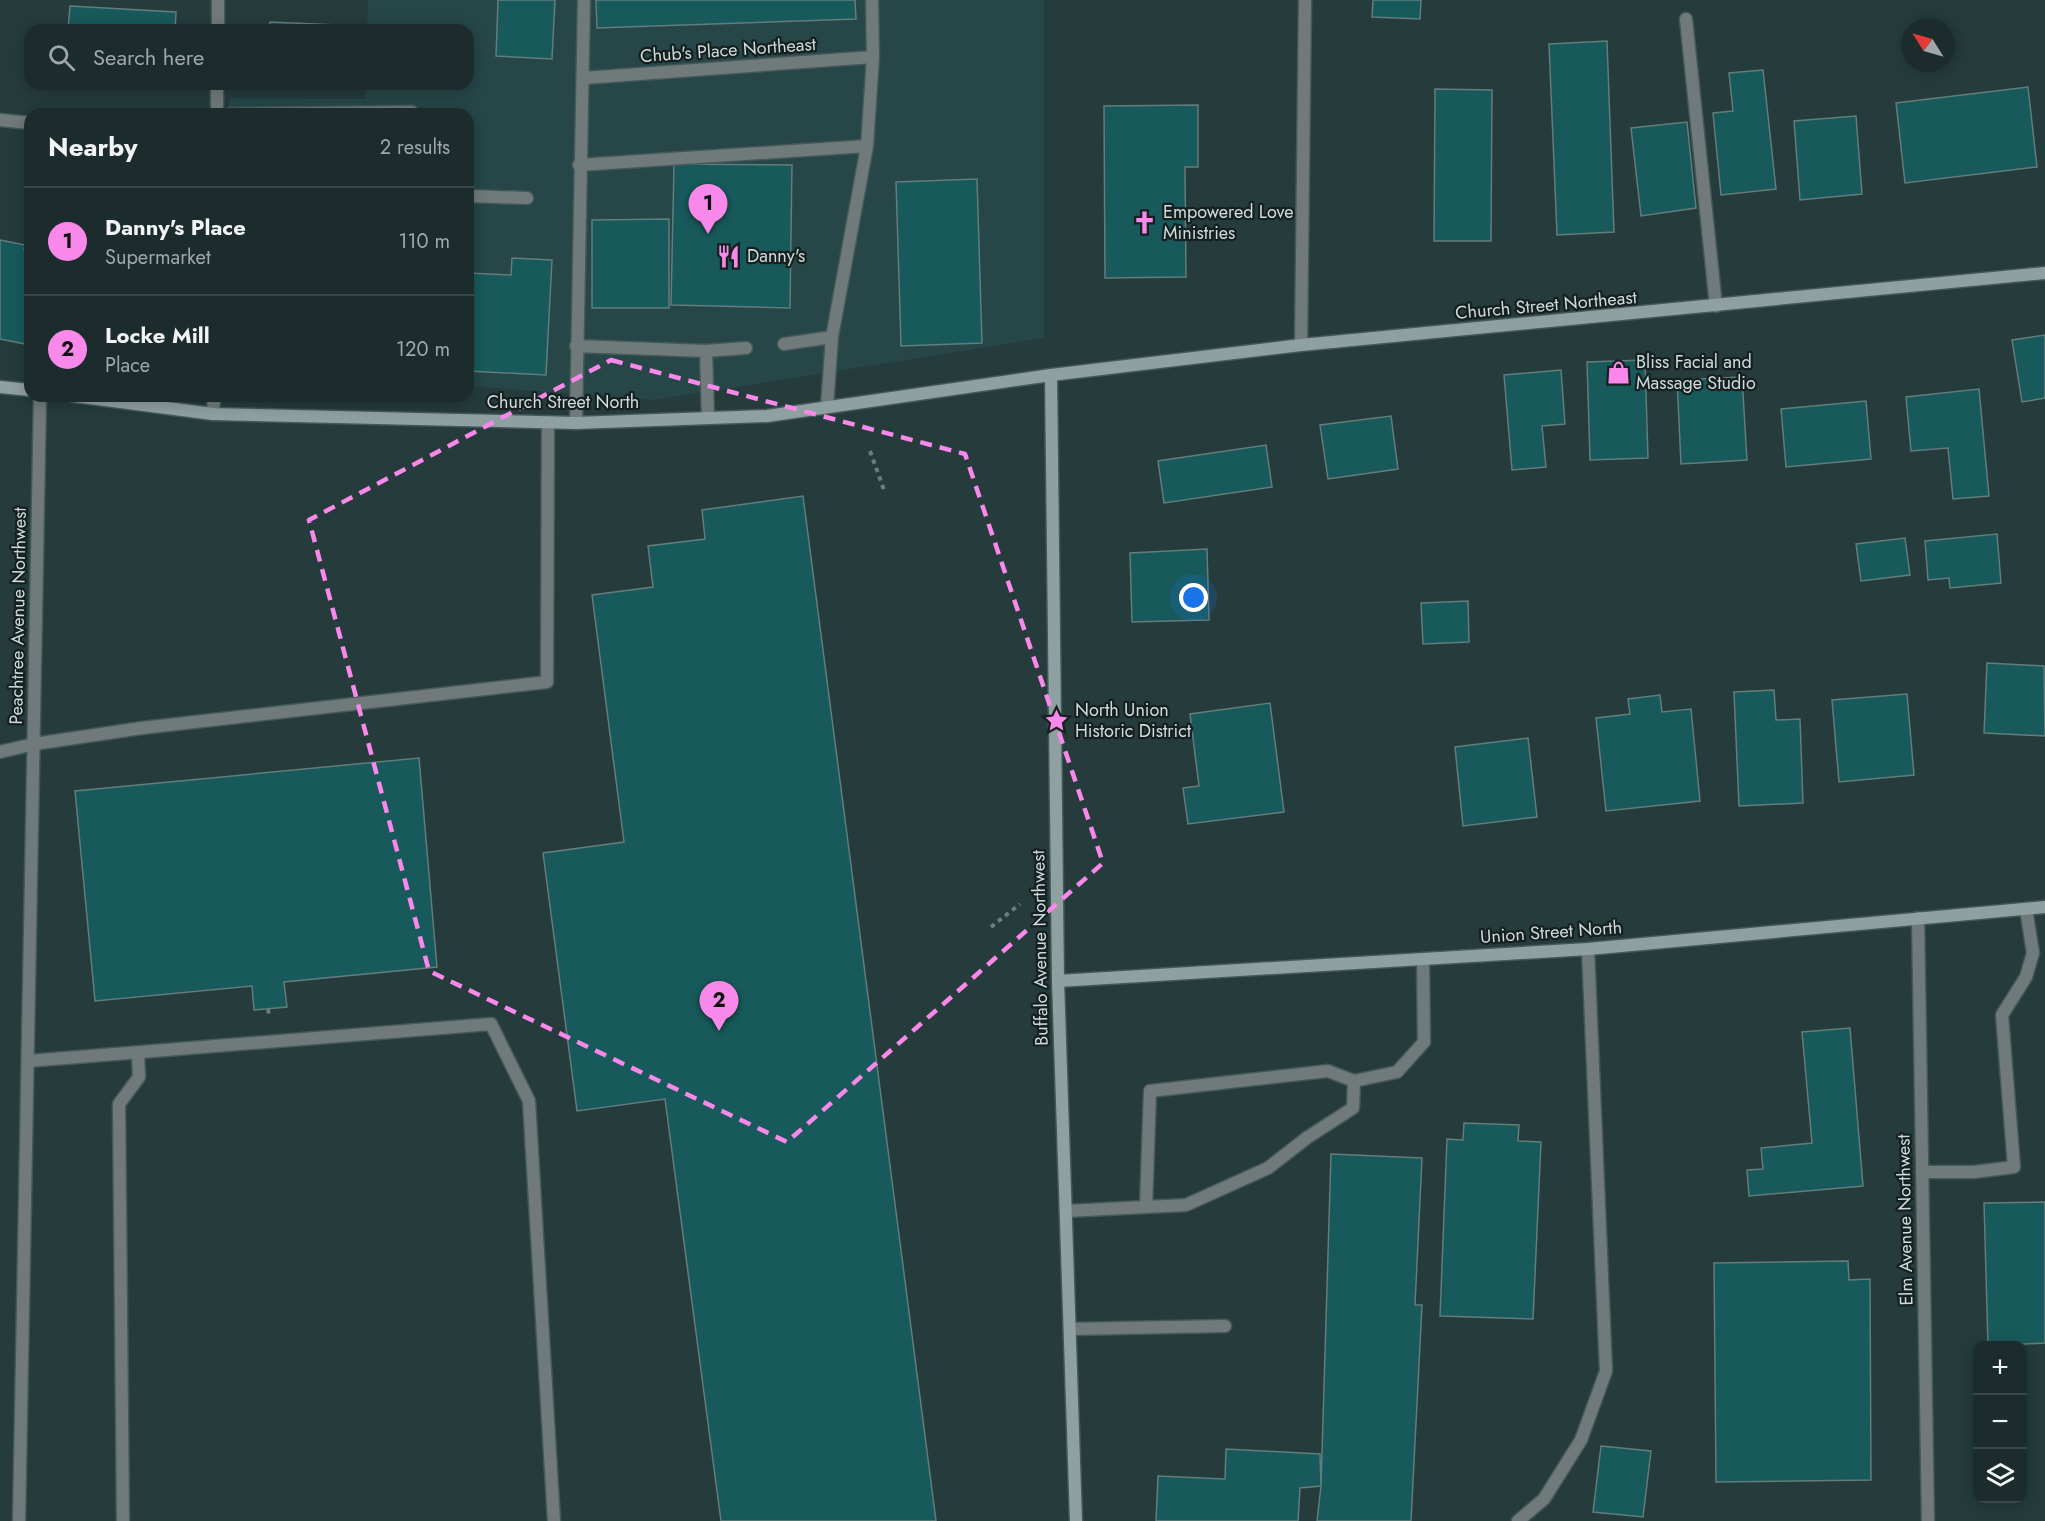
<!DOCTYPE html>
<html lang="en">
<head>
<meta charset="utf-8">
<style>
  :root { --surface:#1c2c2d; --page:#293839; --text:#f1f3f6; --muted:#a0a7aa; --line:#3a4849; --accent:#f888ea }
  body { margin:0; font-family:Jost,sans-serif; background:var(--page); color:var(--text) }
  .controls { position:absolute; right:18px; bottom:18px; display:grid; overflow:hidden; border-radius:12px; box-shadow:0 3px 15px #0003 }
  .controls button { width:54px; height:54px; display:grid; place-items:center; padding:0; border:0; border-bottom:2px solid var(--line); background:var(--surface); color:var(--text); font:30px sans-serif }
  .compass { position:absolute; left:1901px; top:18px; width:54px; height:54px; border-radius:50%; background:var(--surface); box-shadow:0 3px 15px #0003; rotate:307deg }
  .you { position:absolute; left:1194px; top:598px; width:21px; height:21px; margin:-15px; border:4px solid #fff; border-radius:50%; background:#1a73e8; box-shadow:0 0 0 9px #1a73e833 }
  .badge { display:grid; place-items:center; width:39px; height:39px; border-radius:50%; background:var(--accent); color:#111; font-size:20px; font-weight:700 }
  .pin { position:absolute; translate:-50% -50px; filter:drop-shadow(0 2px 3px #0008) }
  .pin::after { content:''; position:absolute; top:32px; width:21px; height:18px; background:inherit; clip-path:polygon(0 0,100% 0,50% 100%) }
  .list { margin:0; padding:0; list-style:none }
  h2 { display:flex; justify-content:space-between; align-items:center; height:78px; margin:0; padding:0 24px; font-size:26px }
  h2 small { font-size:20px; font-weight:400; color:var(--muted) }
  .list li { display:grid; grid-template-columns:39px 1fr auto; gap:18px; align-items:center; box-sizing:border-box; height:108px; padding:0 24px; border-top:2px solid var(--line) }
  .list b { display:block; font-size:22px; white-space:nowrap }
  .list p { margin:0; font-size:20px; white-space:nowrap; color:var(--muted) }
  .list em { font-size:20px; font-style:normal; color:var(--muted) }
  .icon { flex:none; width:33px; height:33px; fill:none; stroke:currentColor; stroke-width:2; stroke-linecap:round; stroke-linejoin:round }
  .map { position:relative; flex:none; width:2045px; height:1521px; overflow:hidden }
  .search { position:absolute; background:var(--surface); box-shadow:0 3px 15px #0003; left:24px; top:24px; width:450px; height:66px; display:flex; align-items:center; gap:15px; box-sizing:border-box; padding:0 21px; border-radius:18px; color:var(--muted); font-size:22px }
  .panel { position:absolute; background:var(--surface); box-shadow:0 3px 15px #0003; left:24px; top:108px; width:450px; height:294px; border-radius:18px }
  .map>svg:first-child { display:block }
</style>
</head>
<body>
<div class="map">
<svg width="2045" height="1521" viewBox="0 0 2045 1521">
  <rect width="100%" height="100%" fill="#253b3c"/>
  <path fill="#264647" d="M368,0h676v338l-389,62 -187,-14v-272h-240l2,-16 136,1v-15h102v-54h-101z"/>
  <path fill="#185a5b" stroke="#637c7c" stroke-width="1.5" d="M498,0h57l-3,59 -56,-3z
    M596,0h259l1,19 -259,9z
    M1373,0h48l-1,19 -48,-2z
    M70,6l106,6 -1,18h-107z
    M270,22l68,3 -1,5h-68z
    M1607,41l7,191 -57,3 -8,-191z
    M1763,70l13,119 -55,6 -8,-82 20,-2 -4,-38z
    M2028,87l9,80 -132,16 -9,-80z
    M1435,89l57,1 -1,151h-57z
    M1198,105v62h-13l1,110 -81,1 -1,-172z
    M1856,116l6,78 -62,6 -6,-79z
    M1687,122l9,86 -55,8 -10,-88z
    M674,164l118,1 -2,143 -119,-3z
    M977,179l5,164 -81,3 -5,-164z
    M669,219v89h-77v-88z
    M0,240l25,5 -1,5 6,1v94l-30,-6z
    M512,258l40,2 -6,115 -78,-4v-98l43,2z
    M2045,335v63l-23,4 -10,-62z
    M1645,360l3,98 -58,2 -3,-98z
    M1561,370l4,54 -23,2 4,41 -34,3 -8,-95z
    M1742,377l5,83 -66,4 -4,-84z
    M1979,389l10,107 -36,3 -5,-51 -37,3 -5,-54z
    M1866,401l5,58 -85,8 -5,-58z
    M1391,416l7,53 -70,10 -8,-54z
    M1266,445l6,42 -108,16 -6,-42z
    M803,496l98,754 35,271h-215l-56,-422 -88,12 -34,-258 81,-11 -32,-247 61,-8 -5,-41 57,-7 -3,-29z
    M1997,534l4,49 -51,5 -1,-10 -21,2 -3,-39z
    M1905,538l5,37 -49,6 -5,-37z
    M1207,549l2,71 -77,2 -2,-69z
    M1468,601l1,41 -46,2 -2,-41z
    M1987,663l57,3 1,70 -61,-3z
    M1774,690l2,30 24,-1 3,84 -64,3 -5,-114z
    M1907,694l7,81 -75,7 -7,-82z
    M1660,695l2,17 29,-3 9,92 -94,10 -10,-93 34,-4 -2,-15z
    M1270,703l14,109 -96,12 -5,-36 16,-2 -9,-72z
    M1528,738l9,79 -74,9 -8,-79z
    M419,758l18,209 -153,15 3,25 -33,3 -2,-24 -157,15 -20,-210z
    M1850,1028l13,158 -114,10 -2,-26 16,-1 -2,-21 51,-5 -10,-111z
    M1464,1123l55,2 -1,16 23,1 -8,177 -93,-3 7,-177 16,1z
    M1331,1154l91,4 -7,147h7l-11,216h-94l4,-35z
    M2045,1202v141l-57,3 -4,-143z
    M1848,1261l1,19 21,-1 1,201 -155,2 -2,-219z
    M1601,1446l50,5 -8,66 -50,-5z
    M1226,1449l94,5 1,32 -21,2 -2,33h-142l2,-45 67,3z"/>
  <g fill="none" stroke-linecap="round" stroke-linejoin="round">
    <defs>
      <path id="lane" d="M1686,19l30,287
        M584,78l289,-21
        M230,114l182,-2v2
        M579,165l288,-19
        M468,196l59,2
        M784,344l48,-7
        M576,346l130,5 40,-3
        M706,351l2,67
        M827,407l5,-70 35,-191 6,-89 -1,-57
        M576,423l8,-423
        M0,752l34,-8 108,-16 405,-46 1,-260
        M28,1061l463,-37 38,77 25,420
        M1354,1081l43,-9 27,-30 -1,-83
        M1922,1172h52l40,-5 -12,-152 24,-38 7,-24 -7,-44
        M1066,1211l120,-6 82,-37 40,-31 45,-29 1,-27 -26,-10 -178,20 -4,116
        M1070,1329l155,-3
        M123,1521l-4,-417 20,-27 -1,-23
        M1518,1521l26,-22 37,-59 25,-69 -18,-422"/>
      <path id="street" d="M218,30v-30
        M217,114v-30
        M0,120l30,3
        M1301,345l4,-345
        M213,414l1,-18
        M1918,918l10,603
        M19,1521l21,-1125"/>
      <path id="secondary" d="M1051,375l7,606 18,540
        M0,387l30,3
        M74,396l139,18 363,9 191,-7 284,-41 250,-30 744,-72
        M1058,981l530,-32 457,-42"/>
    </defs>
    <use href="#lane" stroke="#445859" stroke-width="15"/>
    <use href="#street" stroke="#445859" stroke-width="15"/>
    <use href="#secondary" stroke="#445859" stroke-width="15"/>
    <path stroke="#6b7e7e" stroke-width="4" stroke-dasharray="4.5 4.5" stroke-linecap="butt" d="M870,451l14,39
      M991,927l29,-23
      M268,1009l1,7"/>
    <use href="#lane" stroke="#707a7a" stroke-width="12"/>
    <use href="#street" stroke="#707a7a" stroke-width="12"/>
    <use href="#secondary" stroke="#8fa0a0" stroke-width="12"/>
  </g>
  <path fill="none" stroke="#f888ea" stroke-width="4.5" stroke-dasharray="12 8" stroke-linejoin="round" d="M611,360l354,94 138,409 -316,279 -358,-171 -120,-451z"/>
  <defs>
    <symbol id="church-bare" viewBox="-9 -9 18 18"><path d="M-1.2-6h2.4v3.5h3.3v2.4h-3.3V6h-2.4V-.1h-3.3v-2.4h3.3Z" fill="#f888ea" stroke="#162020" stroke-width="2.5" paint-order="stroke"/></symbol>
    <symbol id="restaurant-bare" viewBox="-9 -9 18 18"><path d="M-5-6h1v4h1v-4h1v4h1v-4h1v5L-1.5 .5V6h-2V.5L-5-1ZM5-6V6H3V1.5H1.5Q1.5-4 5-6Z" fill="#f888ea" stroke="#162020" stroke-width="2.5" paint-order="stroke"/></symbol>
    <symbol id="shop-bare" viewBox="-9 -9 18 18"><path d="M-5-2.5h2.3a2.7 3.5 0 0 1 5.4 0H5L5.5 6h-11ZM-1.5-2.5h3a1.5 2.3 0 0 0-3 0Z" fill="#f888ea" stroke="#162020" stroke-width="2.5" paint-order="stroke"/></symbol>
    <symbol id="sight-bare" viewBox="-9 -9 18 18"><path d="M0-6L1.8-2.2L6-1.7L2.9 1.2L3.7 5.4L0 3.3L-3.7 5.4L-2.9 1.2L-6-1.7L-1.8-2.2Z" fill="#f888ea" stroke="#162020" stroke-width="2.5" paint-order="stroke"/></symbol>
  </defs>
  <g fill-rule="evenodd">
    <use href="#church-bare" x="1128" y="206" width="33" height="33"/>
    <use href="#restaurant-bare" x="712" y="240" width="33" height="33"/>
    <use href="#shop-bare" x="1602" y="356" width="33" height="33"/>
    <use href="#sight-bare" x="1040" y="704" width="33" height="33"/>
  </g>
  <g text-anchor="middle" stroke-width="4.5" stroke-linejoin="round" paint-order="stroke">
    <g font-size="18" fill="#cfdcdc" stroke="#162020">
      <text transform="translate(728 50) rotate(-4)" y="6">Chub's Place Northeast</text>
      <text transform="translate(1546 305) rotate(-5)" y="6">Church Street Northeast</text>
      <text x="563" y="408">Church Street North</text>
      <text transform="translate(18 616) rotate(-89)" y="6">Peachtree Avenue Northwest</text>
      <text transform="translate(1551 932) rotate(-4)" y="6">Union Street North</text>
      <text transform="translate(1040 948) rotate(-91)" y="6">Buffalo Avenue Northwest</text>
      <text transform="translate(1905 1220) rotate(-91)" y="6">Elm Avenue Northwest</text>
    </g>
    <g font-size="18" fill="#cfdcdc" stroke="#162020" text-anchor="start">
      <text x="1163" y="218">Empowered Love<tspan x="1163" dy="21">Ministries</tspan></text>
      <text x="747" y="262">Danny's</text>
      <text x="1636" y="368">Bliss Facial and<tspan x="1636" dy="21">Massage Studio</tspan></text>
      <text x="1075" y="716">North Union<tspan x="1075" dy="21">Historic District</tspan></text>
    </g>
  </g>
</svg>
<div class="controls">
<button>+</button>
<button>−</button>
<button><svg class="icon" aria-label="layers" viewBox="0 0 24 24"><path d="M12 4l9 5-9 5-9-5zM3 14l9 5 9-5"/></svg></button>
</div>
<svg class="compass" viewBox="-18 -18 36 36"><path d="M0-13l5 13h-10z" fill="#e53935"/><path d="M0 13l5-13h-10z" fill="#a0a7aa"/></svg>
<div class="you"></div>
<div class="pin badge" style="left:708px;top:234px">1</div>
<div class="pin badge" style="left:719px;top:1031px">2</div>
<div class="search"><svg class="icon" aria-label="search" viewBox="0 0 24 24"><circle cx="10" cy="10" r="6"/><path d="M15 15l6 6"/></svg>Search here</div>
<section class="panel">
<h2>Nearby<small>2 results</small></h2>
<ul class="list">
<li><span class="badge">1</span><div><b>Danny's Place</b><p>Supermarket</p></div><em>110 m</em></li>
<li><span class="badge">2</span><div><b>Locke Mill</b><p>Place</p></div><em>120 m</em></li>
</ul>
</section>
</div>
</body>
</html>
